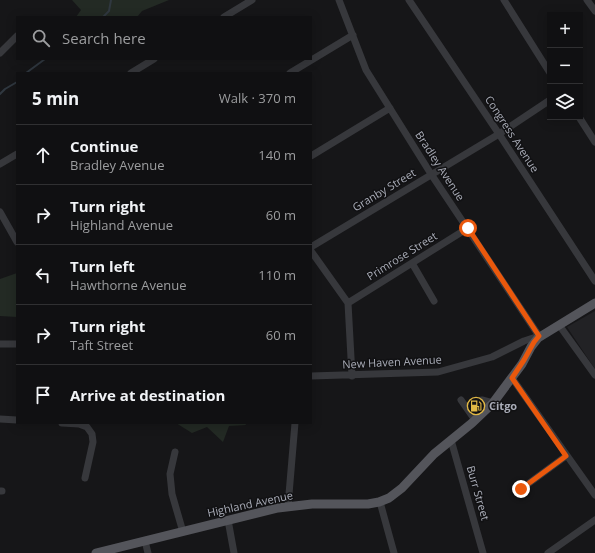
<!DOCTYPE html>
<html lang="en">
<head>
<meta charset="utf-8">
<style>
  :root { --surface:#101012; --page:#19191b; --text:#f1f3f6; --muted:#9c9d9f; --line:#303032 }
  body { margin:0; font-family:"Open Sans",sans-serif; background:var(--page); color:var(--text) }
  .controls { position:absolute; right:12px; top:12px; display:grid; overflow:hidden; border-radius:0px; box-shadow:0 2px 10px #0003 }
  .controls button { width:36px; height:36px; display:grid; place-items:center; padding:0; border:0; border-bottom:1px solid var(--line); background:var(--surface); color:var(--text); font:20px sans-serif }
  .stop { position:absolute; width:12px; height:12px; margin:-9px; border:3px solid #ea580c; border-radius:50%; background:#fff }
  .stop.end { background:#ea580c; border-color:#fff; box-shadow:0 1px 4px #0008 }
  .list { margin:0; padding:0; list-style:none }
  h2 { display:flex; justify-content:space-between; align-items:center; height:52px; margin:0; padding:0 16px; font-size:17px }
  h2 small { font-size:13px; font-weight:400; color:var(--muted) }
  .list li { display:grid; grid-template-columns:26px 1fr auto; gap:12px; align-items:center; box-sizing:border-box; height:60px; padding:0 16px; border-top:1px solid var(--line) }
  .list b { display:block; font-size:15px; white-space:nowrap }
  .list p { margin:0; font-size:13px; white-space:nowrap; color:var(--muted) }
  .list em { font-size:13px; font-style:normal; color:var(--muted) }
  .icon { flex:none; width:22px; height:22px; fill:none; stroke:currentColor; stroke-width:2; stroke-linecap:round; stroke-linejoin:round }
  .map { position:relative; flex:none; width:595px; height:553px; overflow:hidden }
  .search { position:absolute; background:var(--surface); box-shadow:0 2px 10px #0003; left:16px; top:16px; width:296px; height:44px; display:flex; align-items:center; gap:10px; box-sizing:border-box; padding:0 14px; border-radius:0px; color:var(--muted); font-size:15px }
  .panel { position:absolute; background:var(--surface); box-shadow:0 2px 10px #0003; left:16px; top:72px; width:296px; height:352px; border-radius:0px }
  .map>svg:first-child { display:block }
</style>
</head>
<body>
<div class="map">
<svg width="595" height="553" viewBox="0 0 595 553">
  <rect width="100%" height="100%" fill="#161618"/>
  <path fill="#222225" d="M595,311v58l-28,-42z"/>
  <path fill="#232a24" d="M72,0h97l-27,11 -5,6h-61l5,-7z
    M17,273v44l-17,-1v-37z
    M176,423h69l1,2 -17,1 -6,16 -16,-15 -15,6z"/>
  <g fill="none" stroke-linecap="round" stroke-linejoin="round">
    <path stroke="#303840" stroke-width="2" d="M103,17l6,-6 2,-11
      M26,73l19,-14
      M0,94l5,-5 12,-7"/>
    <path stroke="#333438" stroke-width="7" stroke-dasharray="7 3.5" stroke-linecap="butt" d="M472,407l6,-6"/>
    <path stroke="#37383c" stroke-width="7" d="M409,0l90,134 96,147
      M504,0l46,73
      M587,0l8,11
      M224,17l28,-17
      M0,53l17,-17
      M131,73l23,-14
      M290,73l63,-38
      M579,117l16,25
      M311,156l79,-48
      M0,164l17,-10
      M0,212l17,30
      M311,247l188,-113 51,-34
      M311,251l37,52 4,73
      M412,263l22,38
      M348,303l120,-75
      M559,325l36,50
      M0,344h17
      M311,376l127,-4 54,-15 32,-16 15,-5 -108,-162 -65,-104 -27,-70
      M512,378l83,117
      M461,400l14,20
      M478,401l4,-1 11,3
      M0,419l17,1
      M62,423l17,1 8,3 5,7 1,8 -8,36
      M451,440l32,113
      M175,452l-5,22 2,20 11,38
      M521,489l45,-33
      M0,491h2
      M380,502l14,51
      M288,506l7,-83
      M228,520l6,33
      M145,541l3,12
      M548,553l47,-33"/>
    <path stroke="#54555b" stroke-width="9" d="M96,553l182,-45 34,-4h56l11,-2 10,-4 13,-10 32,-34 38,-31 21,-20 29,-39 9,-17 7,-9 57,-35"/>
  </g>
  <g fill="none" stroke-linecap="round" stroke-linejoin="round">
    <path stroke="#ea580c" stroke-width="5" d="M468,228l71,108 -5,6 -10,18 -12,18 54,78 -45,33"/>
  </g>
  <defs>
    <symbol id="fuel-ring" viewBox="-11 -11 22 22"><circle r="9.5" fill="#111113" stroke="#e1b845" stroke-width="1.5"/><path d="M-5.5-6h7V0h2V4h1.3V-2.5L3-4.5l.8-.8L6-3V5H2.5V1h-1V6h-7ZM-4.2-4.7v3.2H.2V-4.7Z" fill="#e1b845"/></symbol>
  </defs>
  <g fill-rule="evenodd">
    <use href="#fuel-ring" x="466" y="396" width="20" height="20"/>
  </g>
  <g text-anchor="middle" stroke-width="3" stroke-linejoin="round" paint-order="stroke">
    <g font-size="11" fill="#a9acb7" stroke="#111113">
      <text transform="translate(512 134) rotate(57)" y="4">Congress Avenue</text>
      <text transform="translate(440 166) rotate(57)" y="4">Bradley Avenue</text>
      <text transform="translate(384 190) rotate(-31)" y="4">Granby Street</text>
      <text transform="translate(402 256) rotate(-32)" y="4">Primrose Street</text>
      <text transform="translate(392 362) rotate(-3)" y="4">New Haven Avenue</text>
      <text transform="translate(478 493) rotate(74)" y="4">Burr Street</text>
      <text transform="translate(250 504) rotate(-12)" y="4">Highland Avenue</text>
    </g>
    <g font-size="11" font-weight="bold" fill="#a9acb7" stroke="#111113" text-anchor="start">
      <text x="489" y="410">Citgo</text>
    </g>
  </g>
</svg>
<div class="controls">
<button>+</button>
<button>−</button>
<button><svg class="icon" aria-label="layers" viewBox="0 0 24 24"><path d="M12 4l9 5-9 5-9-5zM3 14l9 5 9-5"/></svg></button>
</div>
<div class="stop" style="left:468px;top:228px"></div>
<div class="stop end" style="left:521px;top:489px"></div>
<div class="search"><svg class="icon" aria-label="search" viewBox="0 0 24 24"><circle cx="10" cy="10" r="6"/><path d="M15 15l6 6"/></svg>Search here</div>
<section class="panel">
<h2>5 min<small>Walk · 370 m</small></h2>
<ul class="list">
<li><svg class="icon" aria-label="ahead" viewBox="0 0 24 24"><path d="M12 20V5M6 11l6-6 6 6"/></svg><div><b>Continue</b><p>Bradley Avenue</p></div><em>140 m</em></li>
<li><svg class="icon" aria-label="right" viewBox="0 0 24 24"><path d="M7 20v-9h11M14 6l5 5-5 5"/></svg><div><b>Turn right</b><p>Highland Avenue</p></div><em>60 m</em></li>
<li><svg class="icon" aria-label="left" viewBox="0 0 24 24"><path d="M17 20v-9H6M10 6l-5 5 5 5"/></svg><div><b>Turn left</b><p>Hawthorne Avenue</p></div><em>110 m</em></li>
<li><svg class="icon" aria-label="right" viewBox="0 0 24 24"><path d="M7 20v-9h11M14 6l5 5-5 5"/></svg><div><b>Turn right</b><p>Taft Street</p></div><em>60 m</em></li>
<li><svg class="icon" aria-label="arrive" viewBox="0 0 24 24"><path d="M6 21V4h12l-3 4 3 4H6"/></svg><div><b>Arrive at destination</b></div></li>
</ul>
</section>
</div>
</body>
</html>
